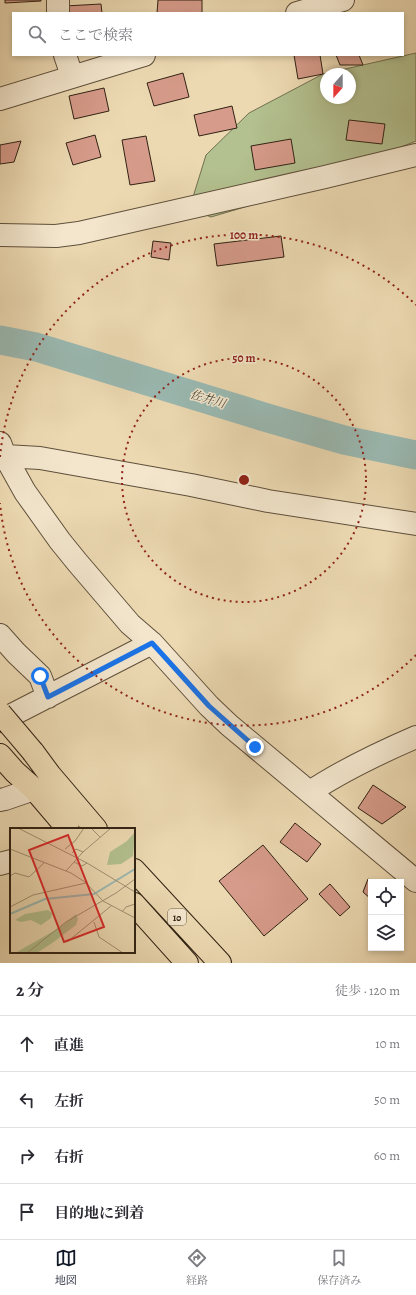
<!DOCTYPE html>
<html lang="ja">
<head>
<meta charset="utf-8">
<style>
  :root { --surface:#fff; --page:#f7f7f7; --text:#2b2b33; --muted:#7c7c81; --line:#e1e1e2; --accent:#111827 }
  body { margin:0; font-family:Alegreya,"Noto Serif JP",serif; background:var(--page); color:var(--text) }
  .controls { position:absolute; right:12px; bottom:12px; display:grid; overflow:hidden; border-radius:0px; box-shadow:0 2px 6px #0003 }
  .controls button { width:36px; height:36px; display:grid; place-items:center; padding:0; border:0; border-bottom:1px solid var(--line); background:var(--surface); color:var(--text); font:20px sans-serif }
  .compass { position:absolute; left:320px; top:68px; width:36px; height:36px; border-radius:50%; background:var(--surface); box-shadow:0 2px 6px #0003; rotate:201deg }
  .stop { position:absolute; width:12px; height:12px; margin:-9px; border:3px solid #1a73e8; border-radius:50%; background:#fff }
  .stop.end { background:#1a73e8; border-color:#fff; box-shadow:0 1px 4px #0008 }
  .list { margin:0; padding:0; list-style:none }
  h2 { display:flex; justify-content:space-between; align-items:center; height:52px; margin:0; padding:0 16px; font-size:17px }
  h2 small { font-size:13px; font-weight:400; color:var(--muted) }
  .list li { display:grid; grid-template-columns:26px 1fr auto; gap:12px; align-items:center; box-sizing:border-box; height:56px; padding:0 16px; border-top:1px solid var(--line) }
  .list b { display:block; font-size:15px; white-space:nowrap }
  .list em { font-size:13px; font-style:normal; color:var(--muted) }
  .icon { flex:none; width:22px; height:22px; fill:none; stroke:currentColor; stroke-width:2; stroke-linecap:round; stroke-linejoin:round }
  .map { position:relative; flex:none; width:416px; height:963px; overflow:hidden }
  .search { position:absolute; background:var(--surface); box-shadow:0 2px 6px #0003; left:12px; right:12px; top:12px; height:44px; display:flex; align-items:center; gap:10px; box-sizing:border-box; padding:0 14px; border-radius:0px; color:var(--muted); font-size:15px }
  .sheet { height:276px; background:var(--surface) }
  nav { display:flex; justify-content:space-around; align-items:center; box-sizing:border-box; height:56px; border-top:1px solid var(--line); background:var(--surface); font-size:11px; color:var(--muted) }
  nav a { display:grid; justify-items:center; gap:2px }
  nav .on { color:var(--accent) }
  .map>svg:first-child { display:block }
</style>
</head>
<body>
<div class="map">
<svg width="416" height="963" viewBox="0 0 416 963">
  <rect width="100%" height="100%" fill="#ecd9b2"/>
  <filter id="stains"><feTurbulence type="fractalNoise" baseFrequency=".005" numOctaves="4"/><feColorMatrix values="0 0 0 0 .2 0 0 0 0 .09 0 0 0 0 .02 0 0 0 .5 -.17"/></filter>
  <radialGradient id="worn" r=".72"><stop offset=".6" stop-color="#630" stop-opacity="0"/><stop offset="1" stop-color="#630" stop-opacity=".3"/></radialGradient>
  <path fill="#b3c08f" stroke="#727151" fill-rule="evenodd" d="M416,53v88l-151,60 -54,16 -15,-6 -3,-14 13,-42 43,-42 74,-39zM326,74h24v24h-24z"/>
  <g fill="none" stroke-linecap="round" stroke-linejoin="round">
    <path stroke="#9ab9b2" stroke-width="29" d="M0,340l36,7 235,72 73,21 72,15"/>
  </g>
  <path fill="#d69b8a" stroke="#302213" d="M5,0h36v1l-36,2z
    M158,0h44v13h-45z
    M101,4l1,9h-37v-7z
    M294,55h26l3,19 -25,5z
    M336,55h23l4,10h-23z
    M183,73l6,24 -35,9 -7,-23z
    M104,88l5,23 -35,8 -5,-23z
    M232,106l5,22 -38,8 -5,-21z
    M349,120l36,4 -3,20 -36,-4z
    M95,135l6,22 -28,8 -7,-22z
    M146,136l9,45 -25,4 -8,-45z
    M291,139l4,24 -40,7 -4,-24z
    M21,141l-7,21 -14,2v-19z
    M281,236l3,21 -67,9 -3,-22z
    M153,241l18,2 -2,17 -18,-3z
    M373,785l33,22 -24,17 -24,-16z
    M295,823l26,21 -14,18 -27,-20z
    M263,845l45,54 -44,37 -45,-55z
    M368,879l6,3h-3v17l-8,-7z
    M330,884l20,23 -10,9 -21,-22z"/>
  <g fill="none" stroke-linecap="round" stroke-linejoin="round">
    <defs>
      <path id="minor" d="M58,13v-13
        M297,13l46,-13
        M65,55l7,21
        M0,99l144,-44
        M0,235l56,1 23,-3 246,-56 91,-22
        M0,443l5,13 20,36 35,49 17,21 53,62 22,19 57,63 20,19 187,156
        M5,456l35,2 151,27 77,16 148,23
        M0,635l16,18 24,23 8,21
        M0,721l152,-78
        M310,792c33,-22 69,-39 106,-55
        M0,800l5,-1 29,-10
        M0,864l11,-3"/>
      <path id="highway" d="M33,752l17,23 46,54
        M0,755l15,17 19,17 34,40
        M134,870l86,93
        M134,904l53,59"/>
    </defs>
    <use href="#minor" stroke="#5f503b" stroke-width="24"/>
    <use href="#highway" stroke="#302213" stroke-width="24"/>
    <use href="#minor" stroke="#f3e6cd" stroke-width="22"/>
    <use href="#highway" stroke="#ecd9b2" stroke-width="22"/>
    <defs>
      <path id="highway-bridge" d="M0,713l33,39"/>
    </defs>
    <use href="#highway-bridge" stroke="#302213" stroke-width="24" stroke-linecap="butt"/>
    <use href="#highway-bridge" stroke="#ecd9b2" stroke-width="22"/>
  </g>
  <g fill="none" stroke-linecap="round" stroke-linejoin="round">
    <path stroke="#1a73e8" stroke-width="5" d="M40,676l8,21 104,-54 57,63 46,41"/>
  </g>
  <g fill="none" stroke="#8f2418" stroke-width="2" stroke-dasharray="2 4">
    <circle cx="244" cy="480" r="122"/>
    <path d="M416 655A245 245 0 0 1 0 503M0 457A245 245 0 0 1 416 305"/>
  </g>
  <g text-anchor="middle" stroke-width="3" stroke-linejoin="round" paint-order="stroke">
    <rect fill="#f3e6cd" stroke="#6a5d4b" stroke-width="1" x="168" y="909" width="18" height="16" rx="3"/>
    <g font-size="10" font-weight="bold" fill="#302213">
      <text x="177" y="921">10</text>
    </g>
    <g font-size="12" font-style="italic" fill="#504f43" stroke="#f3e6cd">
      <text transform="translate(208 399) rotate(17)" y="4">佐井川</text>
    </g>
  </g>
  <g transform="translate(10 828)">
    <rect width="125" height="125" fill="#ecd9b2"/>
    <path d="M125,4l-2,24 -12,8 -14,1 3,-13 17,-11zM38,82l4,3 -1,5 -10,7 -10,-5 -10,2 -6,-2 10,-6zM66,86l2,5 -2,6 -21,16 -18,12h-22l44,-25z" fill="#b3c08f"/>
    <path fill="none" stroke="#9ab9b2" stroke-width="2" d="M0,86l35,-15 49,-5 41,-25"/>
    <path fill="none" stroke="#a19072" stroke-width="1" d="M8,0l69,35 48,29M81,0l9,9M0,21l61,24 14,9 18,19 32,17M55,21l10,-8 9,-13M62,25l4,-4 7,3M64,34l8,4 5,-3M56,43l17,-19 28,-24M0,48l5,-3 14,4 16,-15M0,79l23,-12 53,-12M112,84l4,-5 9,-3M84,94l5,15 24,16M57,114l44,-36M17,125l39,-31 50,-29 19,-14"/>
    <path fill="#d62828" fill-opacity="0.15" stroke="#d62828" stroke-width="2" d="M58,7l36,92 -40,15 -35,-92z"/>
    <rect width="125" height="125" fill="none" stroke="#302213" stroke-width="2"/>
  </g>
  <circle cx="244" cy="480" r="6" fill="#8f2418" stroke="#f3e6cd" stroke-width="2"/>
  <g font-size="12" text-anchor="middle" font-weight="bold" fill="#8f2418" stroke="#f3e6cd" stroke-width="3" stroke-linejoin="round" paint-order="stroke">
    <text x="244" y="239">100 m</text>
    <text x="244" y="362">50 m</text>
  </g>
  <rect width="100%" height="100%" filter="url(#stains)"/>
  <rect width="100%" height="100%" fill="url(#worn)"/>
</svg>
<div class="controls">
<button><svg class="icon" aria-label="locate" viewBox="0 0 24 24"><circle cx="12" cy="12" r="6"/><path d="M12 2v4M12 18v4M2 12h4M18 12h4"/></svg></button>
<button><svg class="icon" aria-label="layers" viewBox="0 0 24 24"><path d="M12 4l9 5-9 5-9-5zM3 14l9 5 9-5"/></svg></button>
</div>
<svg class="compass" viewBox="-18 -18 36 36"><path d="M0-13l5 13h-10z" fill="#e53935"/><path d="M0 13l5-13h-10z" fill="#7c7c81"/></svg>
<div class="stop" style="left:40px;top:676px"></div>
<div class="stop end" style="left:255px;top:747px"></div>
<div class="search"><svg class="icon" aria-label="search" viewBox="0 0 24 24"><circle cx="10" cy="10" r="6"/><path d="M15 15l6 6"/></svg>ここで検索</div>
</div>
<section class="sheet">
<h2>2 分<small>徒歩 · 120 m</small></h2>
<ul class="list">
<li><svg class="icon" aria-label="ahead" viewBox="0 0 24 24"><path d="M12 20V5M6 11l6-6 6 6"/></svg><div><b>直進</b></div><em>10 m</em></li>
<li><svg class="icon" aria-label="left" viewBox="0 0 24 24"><path d="M17 20v-9H6M10 6l-5 5 5 5"/></svg><div><b>左折</b></div><em>50 m</em></li>
<li><svg class="icon" aria-label="right" viewBox="0 0 24 24"><path d="M7 20v-9h11M14 6l5 5-5 5"/></svg><div><b>右折</b></div><em>60 m</em></li>
<li><svg class="icon" aria-label="arrive" viewBox="0 0 24 24"><path d="M6 21V4h12l-3 4 3 4H6"/></svg><div><b>目的地に到着</b></div></li>
</ul>
</section>
<nav>
<a class="on"><svg class="icon" aria-label="map" viewBox="0 0 24 24"><path d="M3 6l6-2 6 2 6-2v14l-6 2-6-2-6 2zM9 4v14M15 6v14"/></svg>地図</a>
<a><svg class="icon" aria-label="directions" viewBox="0 0 24 24"><path d="M12 3l9 9-9 9-9-9zM9 14v-3h6M13 9l2 2-2 2"/></svg>経路</a>
<a><svg class="icon" aria-label="saved" viewBox="0 0 24 24"><path d="M7 4h10v16l-5-4-5 4z"/></svg>保存済み</a>
</nav>
</body>
</html>
